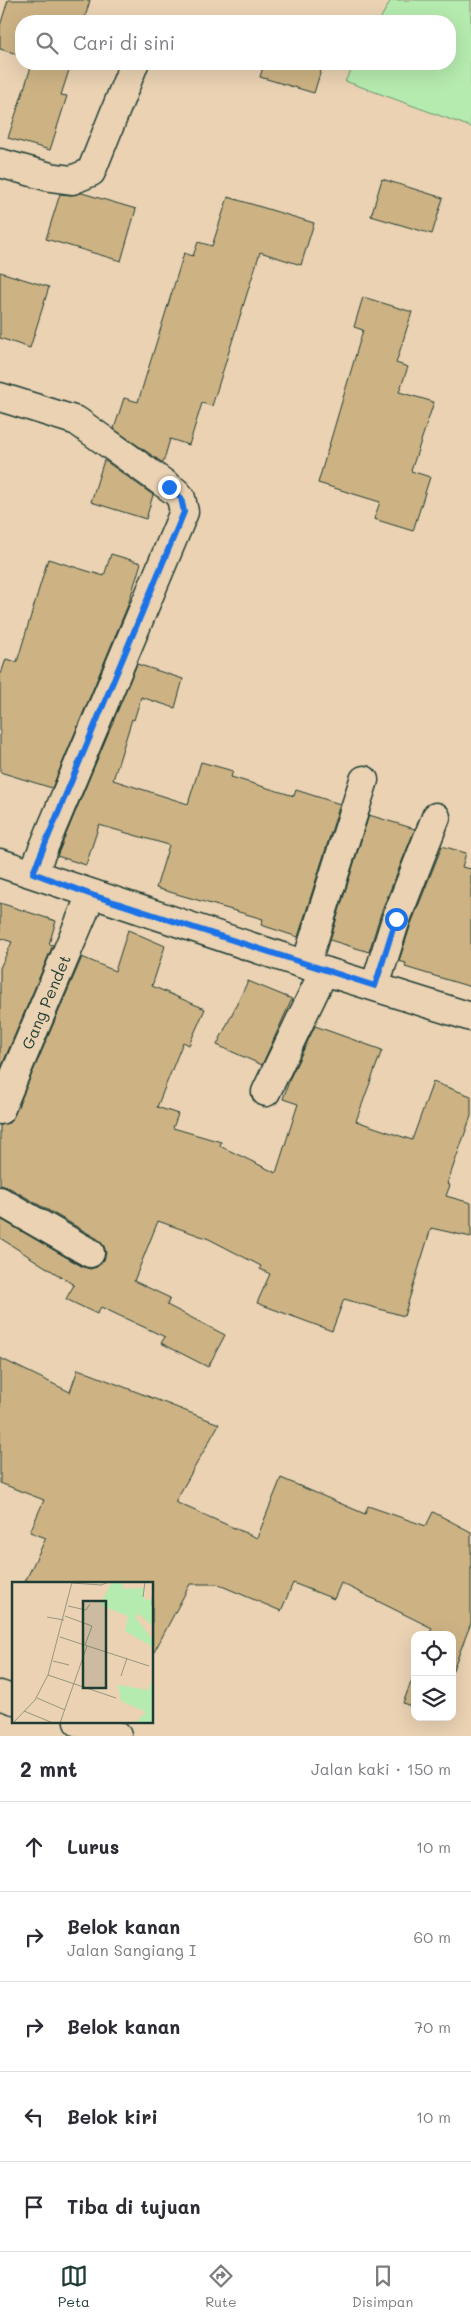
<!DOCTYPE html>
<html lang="id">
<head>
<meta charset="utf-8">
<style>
  :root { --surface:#fff; --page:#f7f7f7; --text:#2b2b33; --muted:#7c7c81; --line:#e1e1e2; --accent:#1f3d34 }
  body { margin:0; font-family:Mali,sans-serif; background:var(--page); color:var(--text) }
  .controls { position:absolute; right:15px; bottom:15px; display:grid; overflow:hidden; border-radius:10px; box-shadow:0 5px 20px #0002 }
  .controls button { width:45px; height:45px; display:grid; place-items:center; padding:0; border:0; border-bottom:1px solid var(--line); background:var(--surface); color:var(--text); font:25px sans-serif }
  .stop { position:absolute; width:15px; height:15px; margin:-11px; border:4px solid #1a73e8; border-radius:50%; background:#fff }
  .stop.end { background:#1a73e8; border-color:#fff; box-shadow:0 1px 5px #0008 }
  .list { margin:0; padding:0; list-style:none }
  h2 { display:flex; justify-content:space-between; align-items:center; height:65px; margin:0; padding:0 20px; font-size:21px }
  h2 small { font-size:16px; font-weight:400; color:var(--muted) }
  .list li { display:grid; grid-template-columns:32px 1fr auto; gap:15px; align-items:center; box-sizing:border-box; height:90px; padding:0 20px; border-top:1px solid var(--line) }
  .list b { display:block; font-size:19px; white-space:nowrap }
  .list p { margin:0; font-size:16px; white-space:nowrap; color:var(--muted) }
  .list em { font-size:16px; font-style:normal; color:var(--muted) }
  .icon { flex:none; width:28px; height:28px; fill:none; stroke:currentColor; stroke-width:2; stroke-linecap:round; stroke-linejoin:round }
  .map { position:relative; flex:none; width:471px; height:1736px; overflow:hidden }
  .search { position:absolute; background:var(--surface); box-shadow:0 5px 20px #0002; left:15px; right:15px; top:15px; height:55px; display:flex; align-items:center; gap:12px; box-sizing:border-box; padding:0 18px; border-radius:20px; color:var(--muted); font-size:19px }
  .sheet { height:515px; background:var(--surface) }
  nav { display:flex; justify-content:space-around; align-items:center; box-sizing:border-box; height:70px; border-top:1px solid var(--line); background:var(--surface); font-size:14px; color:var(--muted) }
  nav a { display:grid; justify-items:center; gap:2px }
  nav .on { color:var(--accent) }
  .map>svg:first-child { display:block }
</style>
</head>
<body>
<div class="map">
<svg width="471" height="1736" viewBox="0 0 471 1736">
  <rect width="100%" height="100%" fill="#ead2b3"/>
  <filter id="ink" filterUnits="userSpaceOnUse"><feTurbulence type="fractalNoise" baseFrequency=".02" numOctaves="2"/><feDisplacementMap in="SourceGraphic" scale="10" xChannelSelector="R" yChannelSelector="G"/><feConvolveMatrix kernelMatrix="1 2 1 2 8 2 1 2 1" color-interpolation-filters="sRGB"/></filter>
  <g filter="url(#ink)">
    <path fill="#b5ebae" stroke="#6a9471" d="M391,0h80v127l-126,-46 10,-17h95v-43h-71z"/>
    <path fill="#cdb384" stroke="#1f3d34" d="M8,0h82l-6,21h-63v34l-21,-6v-23z
      M32,64h39l-10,31 6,1 -17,54 -42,-12z
      M264,64h59l-9,29 -54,-16z
      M382,179l61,19 -11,36 -61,-18z
      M82,193l54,16 -15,52 -75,-22 14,-45 10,1z
      M228,197l86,26 -13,42 -41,-13 -48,154 -10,-3 -13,42 -19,-6 -7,24 -49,-34 10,-31 14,4 46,-149 9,3 5,-14 14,4z
      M0,272l49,15 -19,61 -30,-10z
      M363,297l49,15 -16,51 12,4 -9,25 35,10 -23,69 19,6 -17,54 -39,-12 6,-17 -62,-19 45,-153 -9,-3z
      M104,460l49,35 -7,24 -55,-17z
      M111,554l30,9 -13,42 -76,183 -52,-16v-95l6,-18 11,3 31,-103 56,17z
      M137,664l46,15 -8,29 -34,-11 -7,23 -2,-1 -19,61 75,24 13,-42 32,9 -2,6 63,19 2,-6 44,14 -42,133 -37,-12 2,-6 -107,-31 13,-43 -70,-20 -13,40 -29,-9z
      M369,815l46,14 -34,84 -12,39 -39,-12z
      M442,846l24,7 -4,14 9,2v118l-66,-20 1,-4 -7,-2 12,-37z
      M0,903l56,18 -7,23 4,1 -53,125v-102l12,-26 -12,-4z
      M128,930l37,16 -13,40 53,23 -16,36 -6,-3 -26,65 21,7 -5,14 48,14 -1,4 56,27 22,-69 -15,-5 7,-21 25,-52 67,24 -26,71 56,19 21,-58 38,14v20l-24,68 3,1 -4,11 25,7v34l-40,-9 -27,88 -60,-17 -12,32 -75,-28 13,-29 -10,-5 1,-3 -52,-27 -51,-18 -24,60 36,17 -3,7 58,30 -17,32 -47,-24 4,-6 -64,-30 -4,7 -31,-15 8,-14 -74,-47v-14l2,-4 81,47 7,2 7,-2 7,-7 2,-7 -2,-7 -6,-7 -90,-52 -8,-2v-60l9,-2 5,-7 68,-159 33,14z
      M248,981l44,18 -30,66 -45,-20z
      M0,1358l70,34 8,-23 141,55 -44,78 82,36 24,-60 84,36 3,-8 58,20 7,-14 38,20v91l-19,49v-37h-23l3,-7 -91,-45 -7,16 -41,-16 -12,28 -64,-27h-27l-38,72v-72h-128l22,-46 -16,-6 14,-32 -44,-17z
      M415,1672v36l-12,-5z"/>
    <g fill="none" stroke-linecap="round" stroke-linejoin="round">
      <defs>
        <path id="street" d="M0,163l50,14 22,3 19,-8 43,-108
          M0,397l77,24 99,71 5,6 3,14 -151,361
          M0,863l324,108 147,46
          M306,964l58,-184
          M375,986l21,-67 40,-102
          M266,1092l58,-121
          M0,1110l91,-215
          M0,1201l90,52
          M0,1695l14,5
          M78,1722l39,14"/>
      </defs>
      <use href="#street" stroke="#1f3d34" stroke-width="31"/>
      <use href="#street" stroke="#ead2b3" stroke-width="28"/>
    </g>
  </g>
  <g fill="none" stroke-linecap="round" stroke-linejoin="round" filter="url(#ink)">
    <path stroke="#1a73e8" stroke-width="6" d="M169,487l12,11 3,14 -151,361 59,22 283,91 21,-67"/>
  </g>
  <g text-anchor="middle" stroke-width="5" stroke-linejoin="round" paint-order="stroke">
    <g font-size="16" fill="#1f3d34" stroke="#ead2b3">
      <text transform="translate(46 1002) rotate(-67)" y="6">Gang Pendet</text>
    </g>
  </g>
  <g transform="translate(12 1582)">
    <rect width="141" height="141" fill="#ead2b3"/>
    <path d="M100,0h9l3,7 20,-1v11l9,1v26l-14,-12 -4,3 18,23v7l-28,-16 3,-15 -28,-11zM141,97v44h-18l11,-11 -25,-11 -3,-16 30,5z" fill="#b5ebae"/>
    <path fill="none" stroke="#999680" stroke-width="1" d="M60,1l29,2 8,-3M131,15l2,-15M140,23l1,-23M56,24l18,4 4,-6M53,34l27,10 -7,19M35,35l17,3M48,55l89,29M41,79l16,4M36,93l68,23M109,94l6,-18M25,116l28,12M12,129l29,12M1,141l22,-23 13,-25 24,-93M48,141l27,-77"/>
    <path fill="#1f3d34" fill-opacity="0.15" stroke="#1f3d34" stroke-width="2.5" d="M71,19h23v87h-23z"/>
    <rect width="141" height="141" fill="none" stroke="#1f3d34" stroke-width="2.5"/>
  </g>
</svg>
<div class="controls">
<button><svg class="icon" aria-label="locate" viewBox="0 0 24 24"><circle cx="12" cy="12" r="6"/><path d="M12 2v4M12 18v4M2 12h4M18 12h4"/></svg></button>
<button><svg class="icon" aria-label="layers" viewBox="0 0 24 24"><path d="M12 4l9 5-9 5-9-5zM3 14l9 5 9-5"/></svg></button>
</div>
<div class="stop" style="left:396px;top:919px"></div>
<div class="stop end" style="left:169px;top:487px"></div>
<div class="search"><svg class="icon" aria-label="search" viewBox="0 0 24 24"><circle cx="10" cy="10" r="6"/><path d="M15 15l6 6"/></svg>Cari di sini</div>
</div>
<section class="sheet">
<h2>2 mnt<small>Jalan kaki · 150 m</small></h2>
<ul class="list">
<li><svg class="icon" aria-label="ahead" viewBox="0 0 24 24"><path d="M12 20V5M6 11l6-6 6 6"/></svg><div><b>Lurus</b></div><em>10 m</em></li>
<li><svg class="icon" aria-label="right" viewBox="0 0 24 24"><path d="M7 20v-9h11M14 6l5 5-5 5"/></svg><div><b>Belok kanan</b><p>Jalan Sangiang I</p></div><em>60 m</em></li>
<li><svg class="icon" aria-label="right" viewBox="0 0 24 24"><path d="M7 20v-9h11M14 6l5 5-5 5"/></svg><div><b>Belok kanan</b></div><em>70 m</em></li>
<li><svg class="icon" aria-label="left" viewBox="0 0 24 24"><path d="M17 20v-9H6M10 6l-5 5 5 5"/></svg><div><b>Belok kiri</b></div><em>10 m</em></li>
<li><svg class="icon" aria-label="arrive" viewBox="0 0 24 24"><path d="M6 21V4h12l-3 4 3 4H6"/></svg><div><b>Tiba di tujuan</b></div></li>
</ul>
</section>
<nav>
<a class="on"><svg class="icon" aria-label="map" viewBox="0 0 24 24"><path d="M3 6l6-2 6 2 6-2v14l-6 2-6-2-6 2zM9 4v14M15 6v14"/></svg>Peta</a>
<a><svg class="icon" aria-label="directions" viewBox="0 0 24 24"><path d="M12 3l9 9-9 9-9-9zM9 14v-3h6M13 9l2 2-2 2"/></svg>Rute</a>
<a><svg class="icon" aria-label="saved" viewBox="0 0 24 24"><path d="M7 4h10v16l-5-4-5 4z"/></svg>Disimpan</a>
</nav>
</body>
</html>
